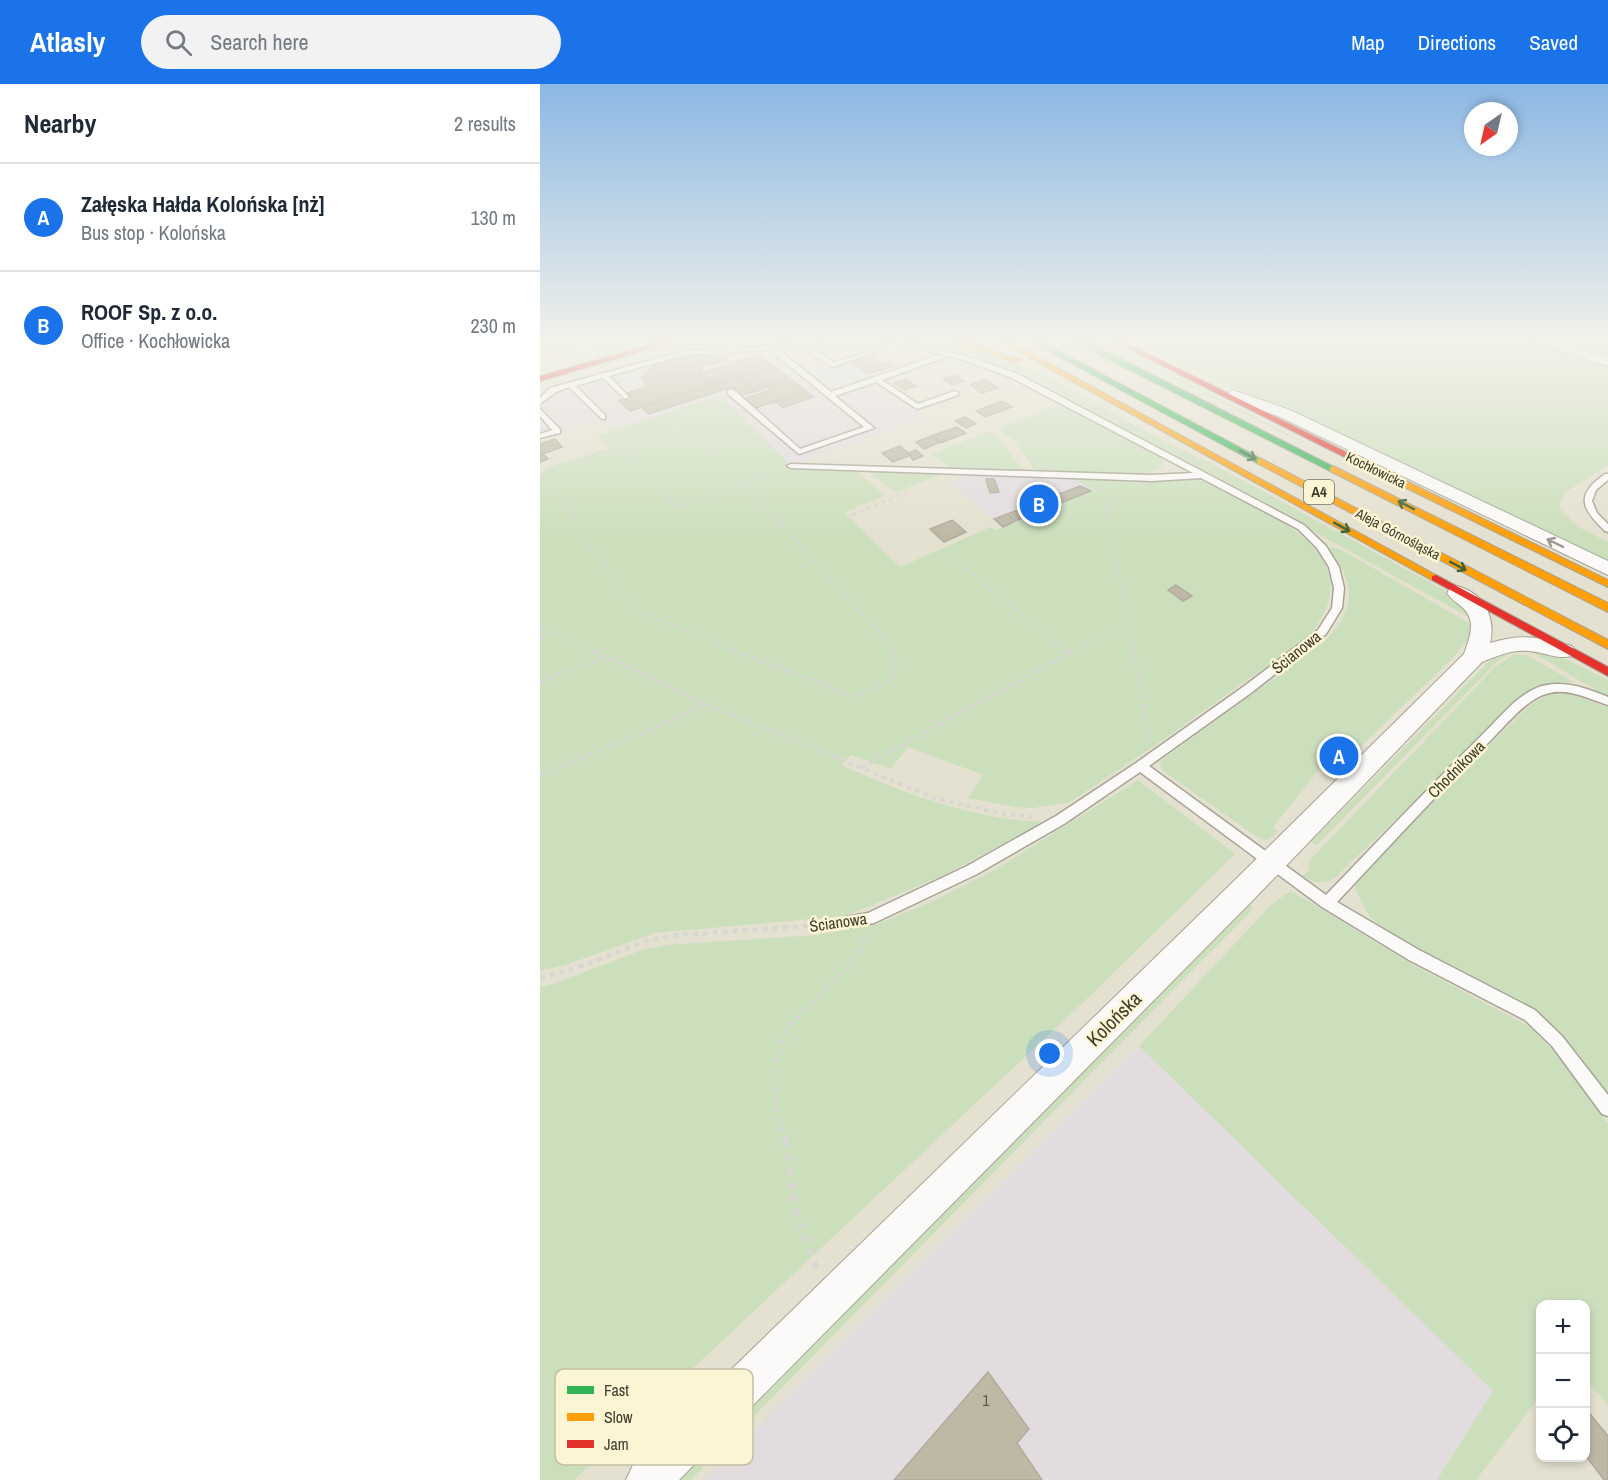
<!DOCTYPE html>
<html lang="en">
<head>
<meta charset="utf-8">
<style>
  :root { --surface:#fff; --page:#f2f2f3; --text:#1f2937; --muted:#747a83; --line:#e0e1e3; --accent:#1a73e8 }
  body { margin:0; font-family:"Archivo Narrow",sans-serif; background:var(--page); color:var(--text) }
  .controls { position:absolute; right:18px; bottom:18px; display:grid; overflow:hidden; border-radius:12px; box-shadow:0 3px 9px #0003 }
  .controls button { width:54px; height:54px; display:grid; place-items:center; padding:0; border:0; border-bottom:2px solid var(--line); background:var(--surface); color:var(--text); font:30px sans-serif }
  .compass { position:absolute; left:924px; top:18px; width:54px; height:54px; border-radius:50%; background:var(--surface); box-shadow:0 3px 9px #0003; rotate:214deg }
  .you { position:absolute; left:510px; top:970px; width:21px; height:21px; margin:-15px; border:4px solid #fff; border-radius:50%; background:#1a73e8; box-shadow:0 0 0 9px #1a73e833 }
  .badge { display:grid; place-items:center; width:39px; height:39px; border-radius:50%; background:var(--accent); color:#fff; font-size:20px; font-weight:700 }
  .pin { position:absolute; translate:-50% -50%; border:3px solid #fff; box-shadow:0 2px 6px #0006 }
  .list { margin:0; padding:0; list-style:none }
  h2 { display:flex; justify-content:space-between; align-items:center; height:78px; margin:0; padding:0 24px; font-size:26px }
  h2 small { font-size:20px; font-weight:400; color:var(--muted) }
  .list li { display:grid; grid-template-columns:39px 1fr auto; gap:18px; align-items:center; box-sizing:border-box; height:108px; padding:0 24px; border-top:2px solid var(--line) }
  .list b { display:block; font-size:22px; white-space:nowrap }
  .list p { margin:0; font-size:20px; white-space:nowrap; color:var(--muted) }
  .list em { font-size:20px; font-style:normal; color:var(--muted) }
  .icon { flex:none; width:33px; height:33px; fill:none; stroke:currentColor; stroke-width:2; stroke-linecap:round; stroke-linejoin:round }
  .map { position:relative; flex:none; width:1068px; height:1396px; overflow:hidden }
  header { display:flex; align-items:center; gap:36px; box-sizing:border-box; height:84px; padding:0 30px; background:var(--accent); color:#fff }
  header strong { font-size:28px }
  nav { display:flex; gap:33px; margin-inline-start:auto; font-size:21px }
  .search { width:420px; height:54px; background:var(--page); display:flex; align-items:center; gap:15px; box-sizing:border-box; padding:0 21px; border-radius:33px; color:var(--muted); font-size:22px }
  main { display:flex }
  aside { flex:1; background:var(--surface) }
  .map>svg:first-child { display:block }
</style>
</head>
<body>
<header>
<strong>Atlasly</strong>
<div class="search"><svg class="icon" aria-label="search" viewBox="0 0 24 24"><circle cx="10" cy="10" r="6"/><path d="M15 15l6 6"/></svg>Search here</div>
<nav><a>Map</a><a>Directions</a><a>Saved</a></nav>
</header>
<main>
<aside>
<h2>Nearby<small>2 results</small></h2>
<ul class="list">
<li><span class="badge">A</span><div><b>Załęska Hałda Kolońska [nż]</b><p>Bus stop · Kolońska</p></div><em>130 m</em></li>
<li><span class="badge">B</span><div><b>ROOF Sp. z o.o.</b><p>Office · Kochłowicka</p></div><em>230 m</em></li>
</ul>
</aside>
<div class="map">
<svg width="1068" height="1396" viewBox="0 0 1068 1396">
  <rect width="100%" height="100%" fill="#e5e1d0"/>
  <path fill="#e3dcdf" d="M274,255l12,8 21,-6 35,9 17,-6 37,18 -58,20 47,36 -134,48 -72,-70 -102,33 -10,-11 -67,21v-51l96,-29 60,-13 52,-6z
    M430,391l100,2 25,12 -92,38 -54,-44z
    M599,962l354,345 -56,89h-733z"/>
  <path fill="#ccdfbd" d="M0,255h74l-74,22z
    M358,255h34l29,6 74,25 129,71 58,28 233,127 21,25 -154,-85 -33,-21 -256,-135 -74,-28z
    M555,255h6l205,104 -14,-5z
    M585,255h402l81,27v99l-44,28 -5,15 18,18 31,16v22l-317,-152z
    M179,311l76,74 62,2 28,25 -41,16 56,55 91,-40 4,3 99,-40 -24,-13 127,3 16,4c57,31 162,71 97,151l-147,105 -93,62 -37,6 -18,-1 -47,-9 15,-23 -75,-28 -17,22 -40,-14 -10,10c66,30 132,54 204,57l-105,55 -95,39 -189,17 -91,32 -25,6v-496l5,-7 64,-19 -11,-13z
    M523,320l96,52 4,7 -3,5 -16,5 -109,-2 -21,-31 -17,-11z
    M450,347c15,12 22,26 34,39l-72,-1 -21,-15z
    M328,387l74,3 -43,17 -9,-2z
    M791,463l9,2 136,78 -7,12 -19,22 -90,86 -12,-7 -22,21 -53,66 5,4 -9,9 -9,-1 -97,-68 -4,-9 165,-120c32,-33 33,-58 5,-93z
    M983,563l19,1 66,32v17z
    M973,567l-17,12 -179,182 -6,-3 182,-185z
    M975,570l12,1 47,27 -30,4 -17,7 -192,185c-11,7 -21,5 -32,-2l7,-7 -1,-8 187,-195z
    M1030,610l38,13v389l-29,-42 -41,-43 -146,-76 -23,-19 -14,-28 4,-14 170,-168 18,-11z
    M598,696l97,74 -143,140 -518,486h-34v-493l14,-3 85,-33 27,-6 151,-10 60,-11 52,-21 67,-34z
    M751,807l117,71 122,65 30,31 48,66v281l-22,-25v-76h-46v92l-64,84h-39l56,-89 -354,-345 133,-142z
    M707,821h4l1,5 -561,570h-15z"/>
  <path fill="#beb9a5" stroke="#afac9f" stroke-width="1.5" d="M164,270l21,2 3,5 -28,6 2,3 -5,2 15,12 -82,27 -11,-11 12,-4 -4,-3 20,-6 -4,-8h-2l10,-12 17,-7z
    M219,271l32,24 -37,13 -18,-15 -24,7 -13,-11z
    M330,271l13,9 5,-2 6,4 -26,8 -17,-12z
    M415,291l9,6 -12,4 -9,-6z
    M196,293l18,15 -12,3 -10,-8 -83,27 -7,-7z
    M251,295l15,12 -50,17 -11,-10 26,-8 -3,-3z
    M366,295l10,7 -12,4 -10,-7z
    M444,295l14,9 -16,5 -12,-8z
    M266,307l7,6 -30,11 -8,-7z
    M462,317l10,6 -27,10 -9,-6z
    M425,333l9,5 2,2 -10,4 -11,-7z
    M417,343l9,6 -25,10 -10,-7z
    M391,352l9,6 -16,7 -8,-7z
    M15,355l7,8 -19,7 5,5 -8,3v-18z
    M360,362l11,9 -18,7 -11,-9z
    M376,366l7,6 -10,4 -5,-7z
    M446,395h8l5,13 -9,1z
    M540,402l11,5 -76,30 -8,-7z
    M467,430l8,7 -12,6 -9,-8z
    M412,436l14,12 -22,10 -14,-13z
    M636,501l16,11 -9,5 -15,-11z
    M448,1288l41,57 -12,14 25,37h-148z
    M1046,1325l22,27v44h-4l-18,-24z"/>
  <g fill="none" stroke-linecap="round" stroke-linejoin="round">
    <defs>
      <path id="lane" d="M274,255h19l-26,6 27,17 39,-12 5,1 -45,16 -34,-21 -21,3 53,43 110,-38 -69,-15h15l72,15 57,19 288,152 22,21 13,21 5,21 -2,20 -16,26 -75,59 -102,73 177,129c52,-54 103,-108 156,-160 17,-16 36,-42 60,-49 22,-6 45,2 66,11v8c-20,-6 -40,-18 -62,-11 -19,5 -41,32 -55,46 -53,53 -103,108 -154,162l82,48 116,60 27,26 46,59v21l-6,-2 -50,-68 -27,-26 -116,-60 -87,-53 -182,-135 -76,52 -87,50 -103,49 -23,4 -5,-2 -2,-4 2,-4 22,-4 99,-47 89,-50 80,-53 107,-76 75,-57 14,-22 2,-20 -5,-21 -12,-19 -19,-19 -97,-51 -49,3 -53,-2 -308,-11 -4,-2 4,-2 361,11 41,-2 -183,-96 -53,-19 -8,-2 -67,24 36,24 37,-13 4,2 -1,2 -41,14 -41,-27 -41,14 39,32 -75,26 -71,-60v-4h6l66,59 64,-22 -94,-77 -86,5 -75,21 20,21 -4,2 -22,-21 -27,8 29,29v4h-3l-33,-32 -13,5 -16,12v-6l10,-10 134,-37 88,-5z
        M0,325l20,20v4l-20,5v-4l12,-4 -12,-14z
        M1065,390h3v6l-12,10 -4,11 5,12 11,11v8l-3,-1c-24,-23 -30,-36 0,-57z"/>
      <path id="street" d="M991,255h23l54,18v9l-75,-24z
        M693,306l57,20 318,151v14l-330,-159 -51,-18 -2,-3z
        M917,502c27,7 39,31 33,57 32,-10 50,-6 82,3l3,5 -3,5c-14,4 -29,-4 -43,-5 -17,-2 -32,5 -47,11l-226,235 -577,583h-53l7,-15 603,-586 228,-225c6,-17 13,-34 -2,-47 -6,-5 -11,-8 -15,-14l3,-5z"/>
      <path id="fast" d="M486,255h10l229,122 -8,2z
        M536,255h6l256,130 -8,2 -254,-128z"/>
      <path id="slow" d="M405,255h13l64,21 -7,2z
        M456,255h9l436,239 -1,2h-8z
        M720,374l348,182v9l-351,-186v-4z
        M793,382l275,137v9l-278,-141v-4z
        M856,395h6l206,101v7l-212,-104z"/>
      <path id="jam" d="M131,255h13l-144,42v-5z
        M569,255h10l285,142 -8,2z
        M896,491l172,92v9l-176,-96v-4z"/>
    </defs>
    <use href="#lane" stroke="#a7a496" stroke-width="3"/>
    <use href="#street" stroke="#a7a496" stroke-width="2"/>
    <use href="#fast" stroke="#a7a496" stroke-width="2"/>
    <use href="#slow" stroke="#a7a496" stroke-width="2"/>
    <use href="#jam" stroke="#a7a496" stroke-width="2"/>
    <path stroke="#d8d7d2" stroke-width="2" stroke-dasharray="3 3" stroke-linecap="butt" d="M0,257l4,-2
      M84,364l26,31
      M8,395l-5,-8 148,-43 47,51
      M215,395l24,-9"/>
    <path stroke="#d8d7d2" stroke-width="3" stroke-dasharray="4 4" stroke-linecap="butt" d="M7,393l85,132 106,43
      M109,393l26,31 84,-31
      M197,393l156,170 2,5
      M562,404l32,164
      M312,431l55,-23
      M407,469l119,99
      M0,542l56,26
      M0,555l15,-6
      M530,568l57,-31"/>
    <path stroke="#d8d7d2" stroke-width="4" stroke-dasharray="4.5 4.5" stroke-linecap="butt" d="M53,567l113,53 228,94 64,15 34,4
      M194,567l120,45c24,-7 49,-16 40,-45
      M524,567l4,3
      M593,567l13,66 2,26
      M0,598l65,-25
      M321,684l212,-117
      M0,692l166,-71"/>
    <path stroke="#d8d7d2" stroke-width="4.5" stroke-dasharray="5 5" stroke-linecap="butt" d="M0,894l45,-13 61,-24 31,-6 159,-11
      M246,1057l-10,-33 -2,-44 14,-38 61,-60 20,-32"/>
    <path stroke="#d8d7d2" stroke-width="6" stroke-dasharray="7 7" stroke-linecap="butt" d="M245,1056l11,72 22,61"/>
    <use href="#lane" fill="#fbfaf8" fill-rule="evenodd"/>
    <use href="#street" fill="#fbfaf8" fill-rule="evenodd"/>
    <use href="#fast" fill="#30b455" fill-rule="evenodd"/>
    <use href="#slow" fill="#ff9f0a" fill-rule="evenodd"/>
    <use href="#jam" fill="#e5322d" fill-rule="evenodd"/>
  </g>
  <defs><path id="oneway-shaft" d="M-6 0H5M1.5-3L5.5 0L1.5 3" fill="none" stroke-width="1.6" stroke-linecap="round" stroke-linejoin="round" transform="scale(1.5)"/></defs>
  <g stroke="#3a603a">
    <use href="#oneway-shaft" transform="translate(708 371) rotate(28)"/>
    <use href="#oneway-shaft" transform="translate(866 421) rotate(-153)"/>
    <use href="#oneway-shaft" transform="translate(802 443) rotate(29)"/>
    <use href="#oneway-shaft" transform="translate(918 482) rotate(28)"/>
  </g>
  <use stroke="#9d9b94" href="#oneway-shaft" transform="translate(1015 459) rotate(-154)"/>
  <linearGradient id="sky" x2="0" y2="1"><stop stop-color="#8bb8e4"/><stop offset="0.57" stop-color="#f3f2ea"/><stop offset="1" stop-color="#f3f2ea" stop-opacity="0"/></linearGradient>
  <rect width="1068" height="451" fill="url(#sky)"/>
  <g text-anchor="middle" stroke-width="5" stroke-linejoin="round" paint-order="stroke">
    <g font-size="14" fill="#3f3c2f" stroke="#fbf5d4">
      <text transform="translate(836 386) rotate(26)" y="5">Kochłowicka</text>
      <text transform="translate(858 450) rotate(28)" y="5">Aleja Górnośląska</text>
    </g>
    <rect fill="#fbf5d4" stroke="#777460" stroke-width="1.5" x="764" y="396" width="30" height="24" rx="4.5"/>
    <g font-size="15" font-weight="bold" fill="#3f3c2f">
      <text x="779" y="413">A4</text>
    </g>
    <g font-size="16" fill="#3f3c2f" stroke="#fbf5d4">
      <text transform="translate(756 568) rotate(-39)" y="6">Ścianowa</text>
      <text transform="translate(916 685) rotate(-45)" y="6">Chodnikowa</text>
      <text transform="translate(298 838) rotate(-8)" y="6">Ścianowa</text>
    </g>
    <g font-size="16" fill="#5f5b4c">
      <text x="446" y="1322">1</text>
    </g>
    <g font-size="20" fill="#3f3c2f" stroke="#fbf5d4">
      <text transform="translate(574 935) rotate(-45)" y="7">Kolońska</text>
    </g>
  </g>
  <rect x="15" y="1285" width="198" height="96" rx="9" fill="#fbf5d4" stroke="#c3bea2" stroke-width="1.5"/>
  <rect x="27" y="1302" width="27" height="8" fill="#30b455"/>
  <rect x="27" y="1329" width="27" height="8" fill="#ff9f0a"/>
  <rect x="27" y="1356" width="27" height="8" fill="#e5322d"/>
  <g font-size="16" fill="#3f3c2f">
    <text x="64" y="1312">Fast</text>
    <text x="64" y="1339">Slow</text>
    <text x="64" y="1366">Jam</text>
  </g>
</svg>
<div class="controls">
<button>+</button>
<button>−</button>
<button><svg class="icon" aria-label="locate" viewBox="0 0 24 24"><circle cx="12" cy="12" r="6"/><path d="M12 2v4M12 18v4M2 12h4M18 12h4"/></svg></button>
</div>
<svg class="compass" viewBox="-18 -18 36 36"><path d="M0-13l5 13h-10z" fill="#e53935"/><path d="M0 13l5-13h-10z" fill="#747a83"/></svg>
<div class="you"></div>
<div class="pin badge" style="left:799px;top:672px">A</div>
<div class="pin badge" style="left:499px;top:420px">B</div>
</div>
</main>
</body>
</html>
